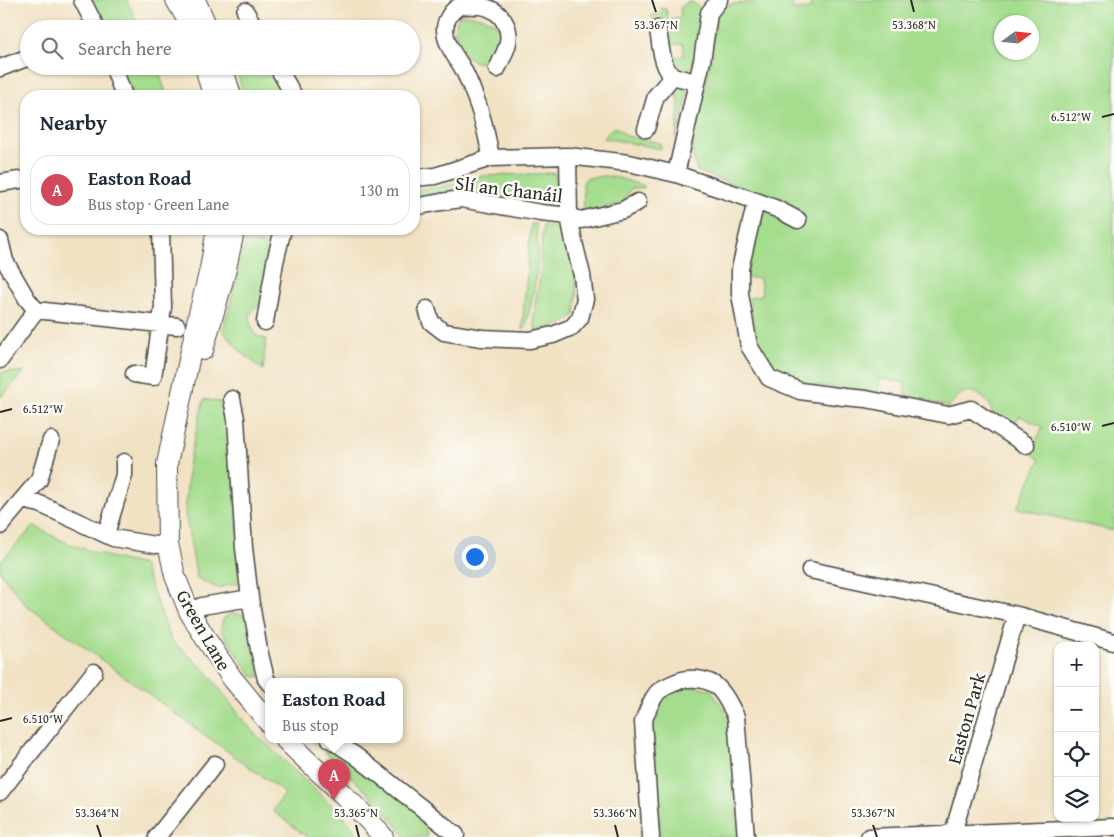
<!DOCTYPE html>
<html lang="en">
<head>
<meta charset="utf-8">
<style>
  :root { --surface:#fff; --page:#f2f2f3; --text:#1f2937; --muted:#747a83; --line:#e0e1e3; --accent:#d1495b }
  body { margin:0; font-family:"Gentium Book Plus",serif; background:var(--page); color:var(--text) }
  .controls { position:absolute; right:15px; bottom:15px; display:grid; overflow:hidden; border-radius:10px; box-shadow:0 1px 4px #0004 }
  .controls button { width:45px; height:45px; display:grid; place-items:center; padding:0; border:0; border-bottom:1px solid var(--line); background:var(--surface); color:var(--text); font:25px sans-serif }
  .compass { position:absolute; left:994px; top:15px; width:45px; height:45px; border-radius:50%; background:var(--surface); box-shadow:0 1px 4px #0004; rotate:75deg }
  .you { position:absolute; left:474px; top:556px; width:18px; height:18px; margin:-12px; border:4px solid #fff; border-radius:50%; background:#1a73e8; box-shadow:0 0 0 8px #1a73e833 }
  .badge { display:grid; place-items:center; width:32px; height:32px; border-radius:50%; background:var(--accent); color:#fff; font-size:16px; font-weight:700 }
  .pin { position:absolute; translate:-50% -41px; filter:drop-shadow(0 1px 2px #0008) }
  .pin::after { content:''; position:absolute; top:26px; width:18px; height:15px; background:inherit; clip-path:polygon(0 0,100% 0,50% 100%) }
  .popup { position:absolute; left:265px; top:678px; width:138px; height:65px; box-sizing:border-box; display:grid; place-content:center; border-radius:10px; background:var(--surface); filter:drop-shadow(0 1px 4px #0005); font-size:16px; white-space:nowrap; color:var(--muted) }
  .popup b { font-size:19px; color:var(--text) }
  .popup::after { content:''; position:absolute; left:50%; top:100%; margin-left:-10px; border:10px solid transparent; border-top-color:var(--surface) }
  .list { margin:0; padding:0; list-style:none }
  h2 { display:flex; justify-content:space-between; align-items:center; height:65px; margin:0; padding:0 20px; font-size:21px }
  h2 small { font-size:16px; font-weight:400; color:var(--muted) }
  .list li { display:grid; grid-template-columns:32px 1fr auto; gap:15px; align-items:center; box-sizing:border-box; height:70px; margin:0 10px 10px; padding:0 10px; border:1px solid var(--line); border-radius:20px }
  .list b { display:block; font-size:19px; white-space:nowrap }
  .list p { margin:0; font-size:16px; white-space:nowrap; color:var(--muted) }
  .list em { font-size:16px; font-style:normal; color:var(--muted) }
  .icon { flex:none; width:28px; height:28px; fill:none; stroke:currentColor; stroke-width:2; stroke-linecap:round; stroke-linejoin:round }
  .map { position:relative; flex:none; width:1114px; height:837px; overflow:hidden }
  .search { position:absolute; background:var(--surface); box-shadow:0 1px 4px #0004; left:20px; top:20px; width:400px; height:55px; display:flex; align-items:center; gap:12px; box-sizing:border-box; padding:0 18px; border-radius:28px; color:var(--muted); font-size:19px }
  .panel { position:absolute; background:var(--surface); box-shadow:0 1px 4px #0004; left:20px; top:90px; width:400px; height:145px; border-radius:20px }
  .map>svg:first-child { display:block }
</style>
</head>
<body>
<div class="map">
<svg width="1114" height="837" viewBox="0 0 1114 837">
  <rect width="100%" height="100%" fill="#fdfcf7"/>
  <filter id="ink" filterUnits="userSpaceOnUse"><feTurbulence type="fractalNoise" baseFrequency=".02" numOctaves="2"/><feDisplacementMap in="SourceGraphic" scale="10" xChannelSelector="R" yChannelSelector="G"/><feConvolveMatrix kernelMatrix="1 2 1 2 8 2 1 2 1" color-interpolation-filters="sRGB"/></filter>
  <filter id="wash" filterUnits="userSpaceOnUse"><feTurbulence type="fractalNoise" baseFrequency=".0096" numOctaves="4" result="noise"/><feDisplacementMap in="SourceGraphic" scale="20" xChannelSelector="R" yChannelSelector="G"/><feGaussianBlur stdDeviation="1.12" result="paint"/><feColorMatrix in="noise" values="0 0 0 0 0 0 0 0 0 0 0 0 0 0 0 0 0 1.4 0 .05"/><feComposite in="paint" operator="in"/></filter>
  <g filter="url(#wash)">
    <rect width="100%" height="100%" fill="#f1e2c4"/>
    <path fill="#a5dd8e" stroke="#68845c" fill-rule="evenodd" d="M91,0h36l13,29h-34z
      M778,0h13l2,10 18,-1 -1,-9h304v531l-97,-23 23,-48 -10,-8 13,-25 -23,-11 -7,9c-7,-1 -14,-1 -19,-7 -2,-4 -2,-8 -4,-12 -1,-3 -5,-6 -8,-9 -14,-12 -24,-2 -33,10l-44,-11v-13l-25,-4 -2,14 -80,-10 -20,-9 -12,-12 -10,-19 -7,-45 13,-3 -2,-17h-13v-16l8,-38 18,-25 -76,-28 -6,-22 10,-40 11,-59 4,-34 7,-9 10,-3zM1002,22h30v30h-30z
      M689,2c7,1 10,4 12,11l-8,53 -9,5 -9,-3 -3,-6v-5l12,-1 -1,-12 -12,1 -1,-3 -11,-19 -6,-2 -1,-6 10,-2 -1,-5 5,1 2,10 13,-2 -1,-9 3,-3z
      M459,15c14,0 28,1 39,11l2,16 -8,14 -8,7 -9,-1 -19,-15 -1,-19z
      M122,66h35l10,30h-33z
      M235,66h22l5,11 9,-4 13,23h-41l-4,-18z
      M678,85l6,1 4,8 -12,45 3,-38 -2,-5 -4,-8z
      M612,128h5l10,8 33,7 1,6 -57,-11z
      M555,173l3,28 -6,6 -138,-6v-12l23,-1 45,-12z
      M604,176l15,2 25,8v2h-13l-7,12 -4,4 -36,9 -1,-29 3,-6z
      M531,224h5c5,37 -2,69 -11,105h-3z
      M543,225l15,4 9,14 8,31 2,20 -2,21 -11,8 -28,9c-5,-20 1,-35 4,-55 1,-17 1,-34 3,-52z
      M247,229h18l-4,16 10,5 -10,55c-17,6 -11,19 -5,31l10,3 -3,31 -23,-19 -17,-20 23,-92z
      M3,372h21l-24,26v-23z
      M204,399l15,3 4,9 6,4 13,167 -25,6 -20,-10 -12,-65 4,-52z
      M34,526l33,17 42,14 34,8 28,75 35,31 45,59 92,86 17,21h-53l-34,-26 12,-18 -259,-188 -26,-33v-10z
      M230,613l11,1 7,3 12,60 -8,-1 -31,-46 1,-10z
      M681,685l29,4 23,33 5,114 -19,1h-59l-8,-115 3,-14 14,-18z
      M310,739h12l109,79 -1,8 -5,4 3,7h-23c-26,-37 -61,-67 -95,-98z"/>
  </g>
  <g filter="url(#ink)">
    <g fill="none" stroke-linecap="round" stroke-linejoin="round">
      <defs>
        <path id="minor" d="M82,0l15,29
          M245,11l11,18
          M658,29c2,13 4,42 16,47 7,3 16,4 23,6
          M113,66l11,30
          M277,66l17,30
          M0,68l29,-11
          M646,129l10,-33 17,-20
          M491,158c-4,-23 -9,-45 -18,-66 -3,-9 -7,-17 -11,-25 -7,-11 -17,-24 -17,-38 0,-8 6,-18 13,-22 6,-2 17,-1 23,-1 11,2 19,7 24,17 9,16 -1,31 -8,46
          M676,174l26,-113 7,-48 10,-13
          M414,178l21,-2 56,-18 77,-2 61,7 47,11 80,27 21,8 21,11
          M0,183l26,-4
          M756,201l-16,68v25l9,52 20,32 31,13 44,6 22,2 82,16 23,-6 55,36
          M414,207l27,-5 20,-3 80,14 28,3 12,4 42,-10 15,-8
          M0,240l5,21 22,38 9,11
          M427,309l4,13 13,10 38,6 48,2 23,-5 19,-8 8,-9 5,-19 -3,-24 -8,-33 -5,-26 -1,-60
          M265,322l10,-60 8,-33
          M0,360l36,-50 141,16
          M134,374l19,3 10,-70 -2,-78
          M232,399l4,20 8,129 6,50 9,52 7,29 3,4
          M51,440l-12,40 -17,20 18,4 73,34 42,7 13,-1
          M0,526l22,-26
          M106,534l18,-59v-13
          M810,570l207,45 97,27
          M189,611l13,-5 48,-8
          M330,739l26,17 100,79
          M0,792l94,-120
          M953,833l64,-218
          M157,837l58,-73
          M651,837l-8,-115c4,-10 7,-20 14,-29 4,-5 24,-14 31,-14 8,-1 20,1 27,6 9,7 16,22 21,32l10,120
          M869,837l245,-10"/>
        <path id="tertiary" d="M176,0l11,19 4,10
          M195,0l13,29
          M205,66l8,30
          M222,66l9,30
          M217,229l-7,40 -13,53 -30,142 1,80 7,32 14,35 17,28 26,39 37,45
          M203,350l22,-77 8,-37 1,-7
          M285,739c32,33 69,62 98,98"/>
      </defs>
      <use href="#minor" stroke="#494642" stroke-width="19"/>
      <use href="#tertiary" stroke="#494642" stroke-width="22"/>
      <use href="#minor" stroke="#fff" stroke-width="16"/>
      <use href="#tertiary" stroke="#fff" stroke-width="20"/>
    </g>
  </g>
  <path fill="none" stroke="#2b2b2b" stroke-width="2" d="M652,0l4,12M911,0l3,12M1102,117l12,-3M0,412l12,-3M1102,426l12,-3M0,721l12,-3M97,825l4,12M356,825l3,12M615,825l3,12M873,825l4,12"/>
  <g text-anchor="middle" stroke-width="5" stroke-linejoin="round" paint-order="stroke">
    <g font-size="19" fill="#2b2b2b" stroke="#fdfcf7">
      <text transform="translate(509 189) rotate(7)" y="7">Slí an Chanáil</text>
      <text transform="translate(204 630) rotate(60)" y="7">Green Lane</text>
      <text transform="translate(966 718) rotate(-74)" y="7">Easton Park</text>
    </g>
  </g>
  <g font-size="12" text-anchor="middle" fill="#2b2b2b" stroke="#fdfcf7" stroke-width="5" stroke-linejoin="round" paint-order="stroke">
    <text x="656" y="29">53.367°N</text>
    <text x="914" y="29">53.368°N</text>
    <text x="1071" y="121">6.512°W</text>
    <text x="43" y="413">6.512°W</text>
    <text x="1071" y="431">6.510°W</text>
    <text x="43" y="723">6.510°W</text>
    <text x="97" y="817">53.364°N</text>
    <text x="356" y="817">53.365°N</text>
    <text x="615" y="817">53.366°N</text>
    <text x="873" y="817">53.367°N</text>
  </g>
</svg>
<div class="controls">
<button>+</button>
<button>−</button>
<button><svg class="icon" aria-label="locate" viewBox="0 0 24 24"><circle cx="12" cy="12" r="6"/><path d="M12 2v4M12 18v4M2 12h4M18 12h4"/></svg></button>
<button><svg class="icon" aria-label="layers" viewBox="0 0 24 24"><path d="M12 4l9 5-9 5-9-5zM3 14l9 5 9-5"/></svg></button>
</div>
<svg class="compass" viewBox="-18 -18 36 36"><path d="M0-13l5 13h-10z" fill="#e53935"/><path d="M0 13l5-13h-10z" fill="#747a83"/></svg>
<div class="you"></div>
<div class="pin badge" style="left:334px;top:800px">A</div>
<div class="popup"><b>Easton Road</b>Bus stop</div>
<div class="search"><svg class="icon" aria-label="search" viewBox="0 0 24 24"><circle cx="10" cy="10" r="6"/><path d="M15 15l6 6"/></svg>Search here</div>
<section class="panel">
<h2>Nearby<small></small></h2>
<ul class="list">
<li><span class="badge">A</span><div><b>Easton Road</b><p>Bus stop · Green Lane</p></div><em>130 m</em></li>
</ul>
</section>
</div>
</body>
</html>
